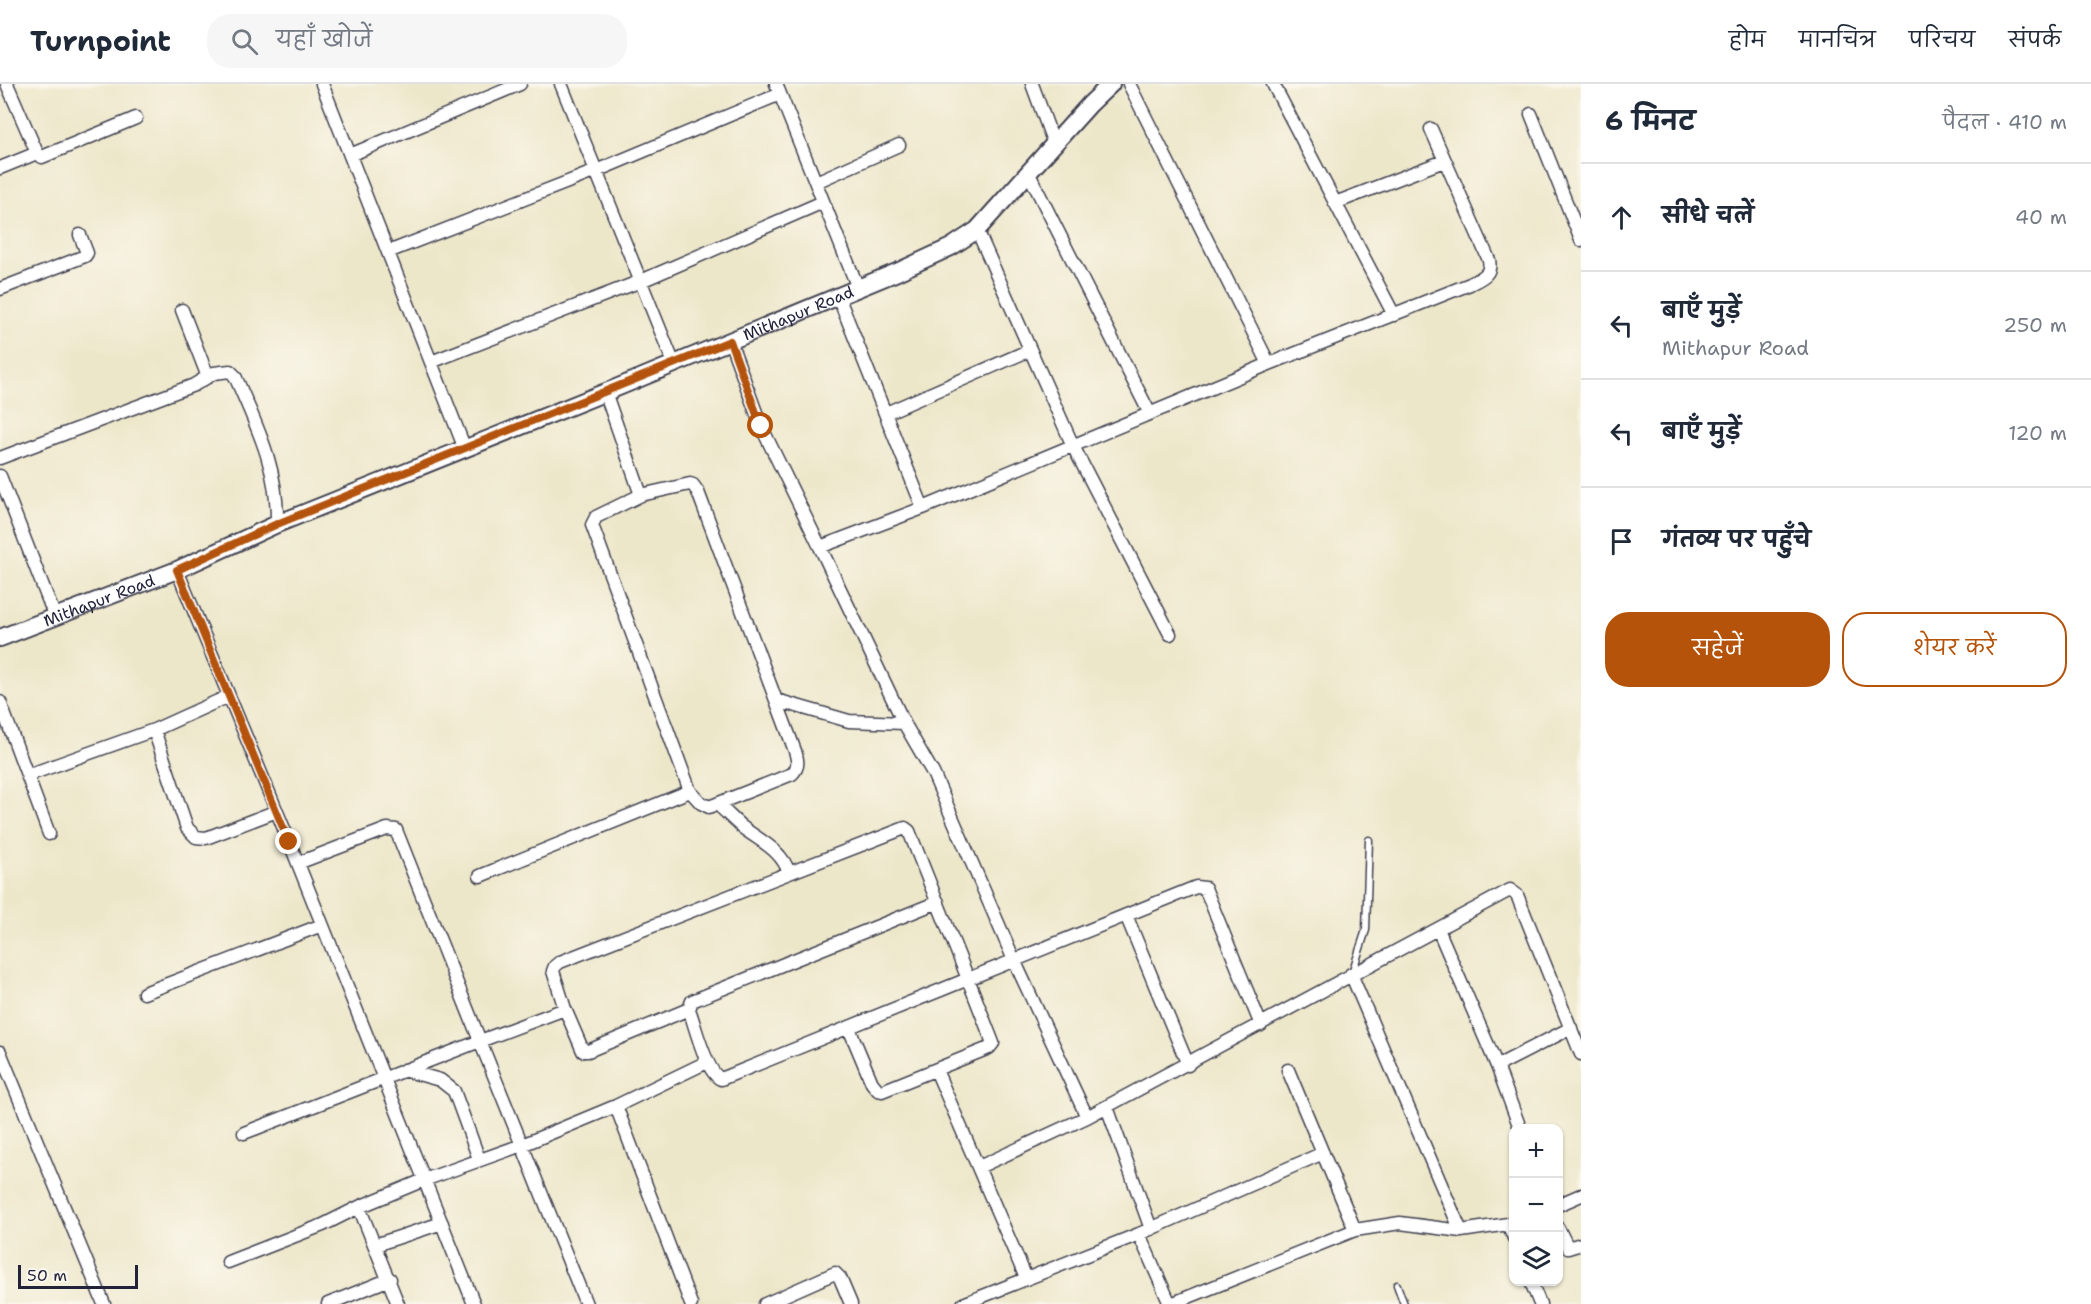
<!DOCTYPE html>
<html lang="hi">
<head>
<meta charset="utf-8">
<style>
  :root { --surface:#fff; --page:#f6f6f7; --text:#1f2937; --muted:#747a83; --line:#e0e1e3; --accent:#b45309 }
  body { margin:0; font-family:"Shantell Sans","Playpen Sans Deva",sans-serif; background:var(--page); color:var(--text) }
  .controls { position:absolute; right:18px; bottom:18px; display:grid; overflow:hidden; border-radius:12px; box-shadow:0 2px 4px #0004 }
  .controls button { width:54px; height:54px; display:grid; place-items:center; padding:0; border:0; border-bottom:2px solid var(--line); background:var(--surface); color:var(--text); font:30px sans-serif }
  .scale { position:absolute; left:18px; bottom:15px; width:120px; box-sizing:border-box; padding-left:6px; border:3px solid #22223b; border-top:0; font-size:16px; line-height:21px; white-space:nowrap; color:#22223b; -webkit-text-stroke:4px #fbf7ec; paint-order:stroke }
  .stop { position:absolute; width:18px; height:18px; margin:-14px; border:4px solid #b45309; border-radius:50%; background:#fff }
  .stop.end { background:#b45309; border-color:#fff; box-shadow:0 2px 6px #0008 }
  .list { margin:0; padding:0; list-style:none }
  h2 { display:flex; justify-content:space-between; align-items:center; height:78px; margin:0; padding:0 24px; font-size:26px }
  h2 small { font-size:20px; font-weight:400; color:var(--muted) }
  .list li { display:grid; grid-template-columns:39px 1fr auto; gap:18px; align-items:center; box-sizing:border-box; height:108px; padding:0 24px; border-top:2px solid var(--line) }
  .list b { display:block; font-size:22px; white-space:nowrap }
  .list p { margin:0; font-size:20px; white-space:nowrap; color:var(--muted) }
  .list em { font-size:20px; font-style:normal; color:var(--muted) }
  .actions { display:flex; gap:12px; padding:18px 24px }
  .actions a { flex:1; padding:14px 0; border:2px solid var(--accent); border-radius:24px; text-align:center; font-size:21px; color:var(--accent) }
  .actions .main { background:var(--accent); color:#fff }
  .icon { flex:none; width:33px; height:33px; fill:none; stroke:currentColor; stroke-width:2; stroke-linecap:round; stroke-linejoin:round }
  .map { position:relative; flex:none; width:1581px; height:1220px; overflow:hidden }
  header { display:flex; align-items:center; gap:36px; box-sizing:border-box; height:84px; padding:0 30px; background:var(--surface); border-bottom:2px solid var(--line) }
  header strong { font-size:28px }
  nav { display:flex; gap:33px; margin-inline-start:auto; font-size:21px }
  .search { width:420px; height:54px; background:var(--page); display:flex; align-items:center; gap:15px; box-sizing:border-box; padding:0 21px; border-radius:24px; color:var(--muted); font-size:22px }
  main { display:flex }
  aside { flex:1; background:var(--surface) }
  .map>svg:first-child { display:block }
</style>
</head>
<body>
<header>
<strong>Turnpoint</strong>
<div class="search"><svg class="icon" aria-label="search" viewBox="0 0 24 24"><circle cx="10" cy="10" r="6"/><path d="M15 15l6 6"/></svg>यहाँ खोजें</div>
<nav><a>होम</a><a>मानचित्र</a><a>परिचय</a><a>संपर्क</a></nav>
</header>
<main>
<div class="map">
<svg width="1581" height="1220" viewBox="0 0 1581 1220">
  <rect width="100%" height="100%" fill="#fbf7ec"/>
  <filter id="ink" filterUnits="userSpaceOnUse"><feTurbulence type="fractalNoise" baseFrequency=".0167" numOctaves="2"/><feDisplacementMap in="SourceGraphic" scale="12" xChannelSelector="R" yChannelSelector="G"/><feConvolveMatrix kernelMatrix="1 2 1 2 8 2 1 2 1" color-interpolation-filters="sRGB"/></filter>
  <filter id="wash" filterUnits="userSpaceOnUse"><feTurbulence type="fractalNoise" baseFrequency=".008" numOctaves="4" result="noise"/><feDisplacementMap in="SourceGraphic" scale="24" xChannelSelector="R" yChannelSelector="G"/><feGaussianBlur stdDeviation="1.35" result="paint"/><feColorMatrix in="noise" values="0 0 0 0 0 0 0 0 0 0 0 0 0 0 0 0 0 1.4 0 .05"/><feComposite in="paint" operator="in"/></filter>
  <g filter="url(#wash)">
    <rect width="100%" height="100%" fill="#ede7ca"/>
  </g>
  <g filter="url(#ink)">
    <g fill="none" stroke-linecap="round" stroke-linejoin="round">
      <defs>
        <path id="service" d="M1352,889l14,-43 3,-90
          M1397,1201l7,19"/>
        <path id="minor" d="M7,0l30,69 5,4 94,-39
          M322,0l143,365
          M561,0l113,280
          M776,0l82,204
          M1032,0l22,60
          M1129,0l140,280 201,-80c11,-6 22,-9 19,-24l-58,-131
          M1273,0l121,231
          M1531,30l50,126
          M350,71l170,-71
          M0,84l37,-15
          M1028,88l122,242
          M816,98l83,-37
          M1335,119l109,-42
          M977,146l96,216 97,188
          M388,168l208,-81 184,-77
          M0,205l85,-33 2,-3 -7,-18
          M838,212l85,212
          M182,226l26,67
          M730,257l31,85 59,121
          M431,278l210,-81 182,-79
          M605,308l36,103
          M886,329l144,-63
          M0,374l194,-73 20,-12 16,-2 5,5c22,51 43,91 42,148
          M0,392l55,141
          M690,400l3,1 5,7 97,259c3,10 4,16 -3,23l-83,33 -8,-4 -11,-12 -98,-266 4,-8 45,-22z
          M177,486l112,271 185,463
          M776,616l73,21 55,2 29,50 81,187 73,157
          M0,618l49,132
          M904,639l-84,-176 103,-39 346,-144
          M154,646l33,98 9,9 10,1 71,-27
          M28,691l126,-45 75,-34
          M717,720c9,8 17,16 25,23 18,14 40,23 47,46
          M480,792l210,-85
          M1126,831l62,150
          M1438,845l59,137 23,62
          M1351,890l110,257
          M144,909l178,-68
          M565,925l-85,32 106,263
          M689,925l-101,42h-5l-18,-42 -12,-38 2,-5 5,-4 345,-134 4,3 59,148 -247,100c-15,-6 -26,-54 -32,-70l3,-8 246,-99
          M849,944l23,55 6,7 4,1 107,-43 4,-5 -25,-64 228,-92 9,1 56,137
          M0,968l104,252
          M1497,982l74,-38
          M404,986l36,10 14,11 25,68
          M936,986l90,208
          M1288,986l67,160
          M616,1022l75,198
          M1107,1023l44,122
          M244,1049l236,-92 -84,-211 -9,-1 -89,34
          M979,1083l108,-50 423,-227 7,5 64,159
          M1558,1121l23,-10
          M359,1123l39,97
          M1514,1138l-6,2 6,14
          M1558,1144l10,20 13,-4
          M1139,1150l31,70
          M375,1161l67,-22
          M228,1178l95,-37 36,-18 65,-27 98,-35 94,-39 91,-44
          M1531,1198l9,22
          M328,1220l62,-25
          M765,1220l70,-31 5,5 11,26
          M963,1220l176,-70 184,-81
          M1171,1220l184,-74 45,-7 61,8 47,-7"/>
        <g id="tertiary">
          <path id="s1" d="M0,554l177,-68 100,-46 339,-136 281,-116 54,-25 26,-17 113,-126 21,-20"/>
        </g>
      </defs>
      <use href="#service" stroke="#404050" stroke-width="9"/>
      <use href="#minor" stroke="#404050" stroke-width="15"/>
      <use href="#tertiary" stroke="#404050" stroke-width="20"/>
      <use href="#service" stroke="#fff" stroke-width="6"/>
      <use href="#minor" stroke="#fff" stroke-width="12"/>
      <use href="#tertiary" stroke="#fff" stroke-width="16"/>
    </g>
  </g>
  <g fill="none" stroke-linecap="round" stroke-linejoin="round" filter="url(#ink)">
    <path stroke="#b45309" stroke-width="8" d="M289,758l-112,-272 100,-46 453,-183 31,85"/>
  </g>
  <g text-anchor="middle" stroke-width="4.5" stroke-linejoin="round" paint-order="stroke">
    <g font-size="16" fill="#22223b" stroke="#fbf7ec">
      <text dy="6" stroke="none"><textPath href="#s1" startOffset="862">Mithapur Road</textPath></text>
      <text dy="6" stroke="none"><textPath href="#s1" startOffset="106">Mithapur Road</textPath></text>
    </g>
  </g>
</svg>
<div class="controls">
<button>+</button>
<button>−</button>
<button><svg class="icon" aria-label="layers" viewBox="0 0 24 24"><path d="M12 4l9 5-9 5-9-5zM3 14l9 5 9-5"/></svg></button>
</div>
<div class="scale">50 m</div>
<div class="stop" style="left:761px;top:342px"></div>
<div class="stop end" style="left:289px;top:758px"></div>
</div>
<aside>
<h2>6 मिनट<small>पैदल · 410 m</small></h2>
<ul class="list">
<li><svg class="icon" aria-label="ahead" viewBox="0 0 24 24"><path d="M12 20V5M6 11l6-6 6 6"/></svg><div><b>सीधे चलें</b></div><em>40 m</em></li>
<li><svg class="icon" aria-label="left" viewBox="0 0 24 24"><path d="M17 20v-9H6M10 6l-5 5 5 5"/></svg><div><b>बाएँ मुड़ें</b><p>Mithapur Road</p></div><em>250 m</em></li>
<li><svg class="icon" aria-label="left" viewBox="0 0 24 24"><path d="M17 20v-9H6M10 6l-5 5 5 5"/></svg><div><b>बाएँ मुड़ें</b></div><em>120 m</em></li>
<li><svg class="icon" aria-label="arrive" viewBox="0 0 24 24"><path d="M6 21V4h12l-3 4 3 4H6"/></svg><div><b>गंतव्य पर पहुँचे</b></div></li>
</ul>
<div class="actions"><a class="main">सहेजें</a><a>शेयर करें</a></div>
</aside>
</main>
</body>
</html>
